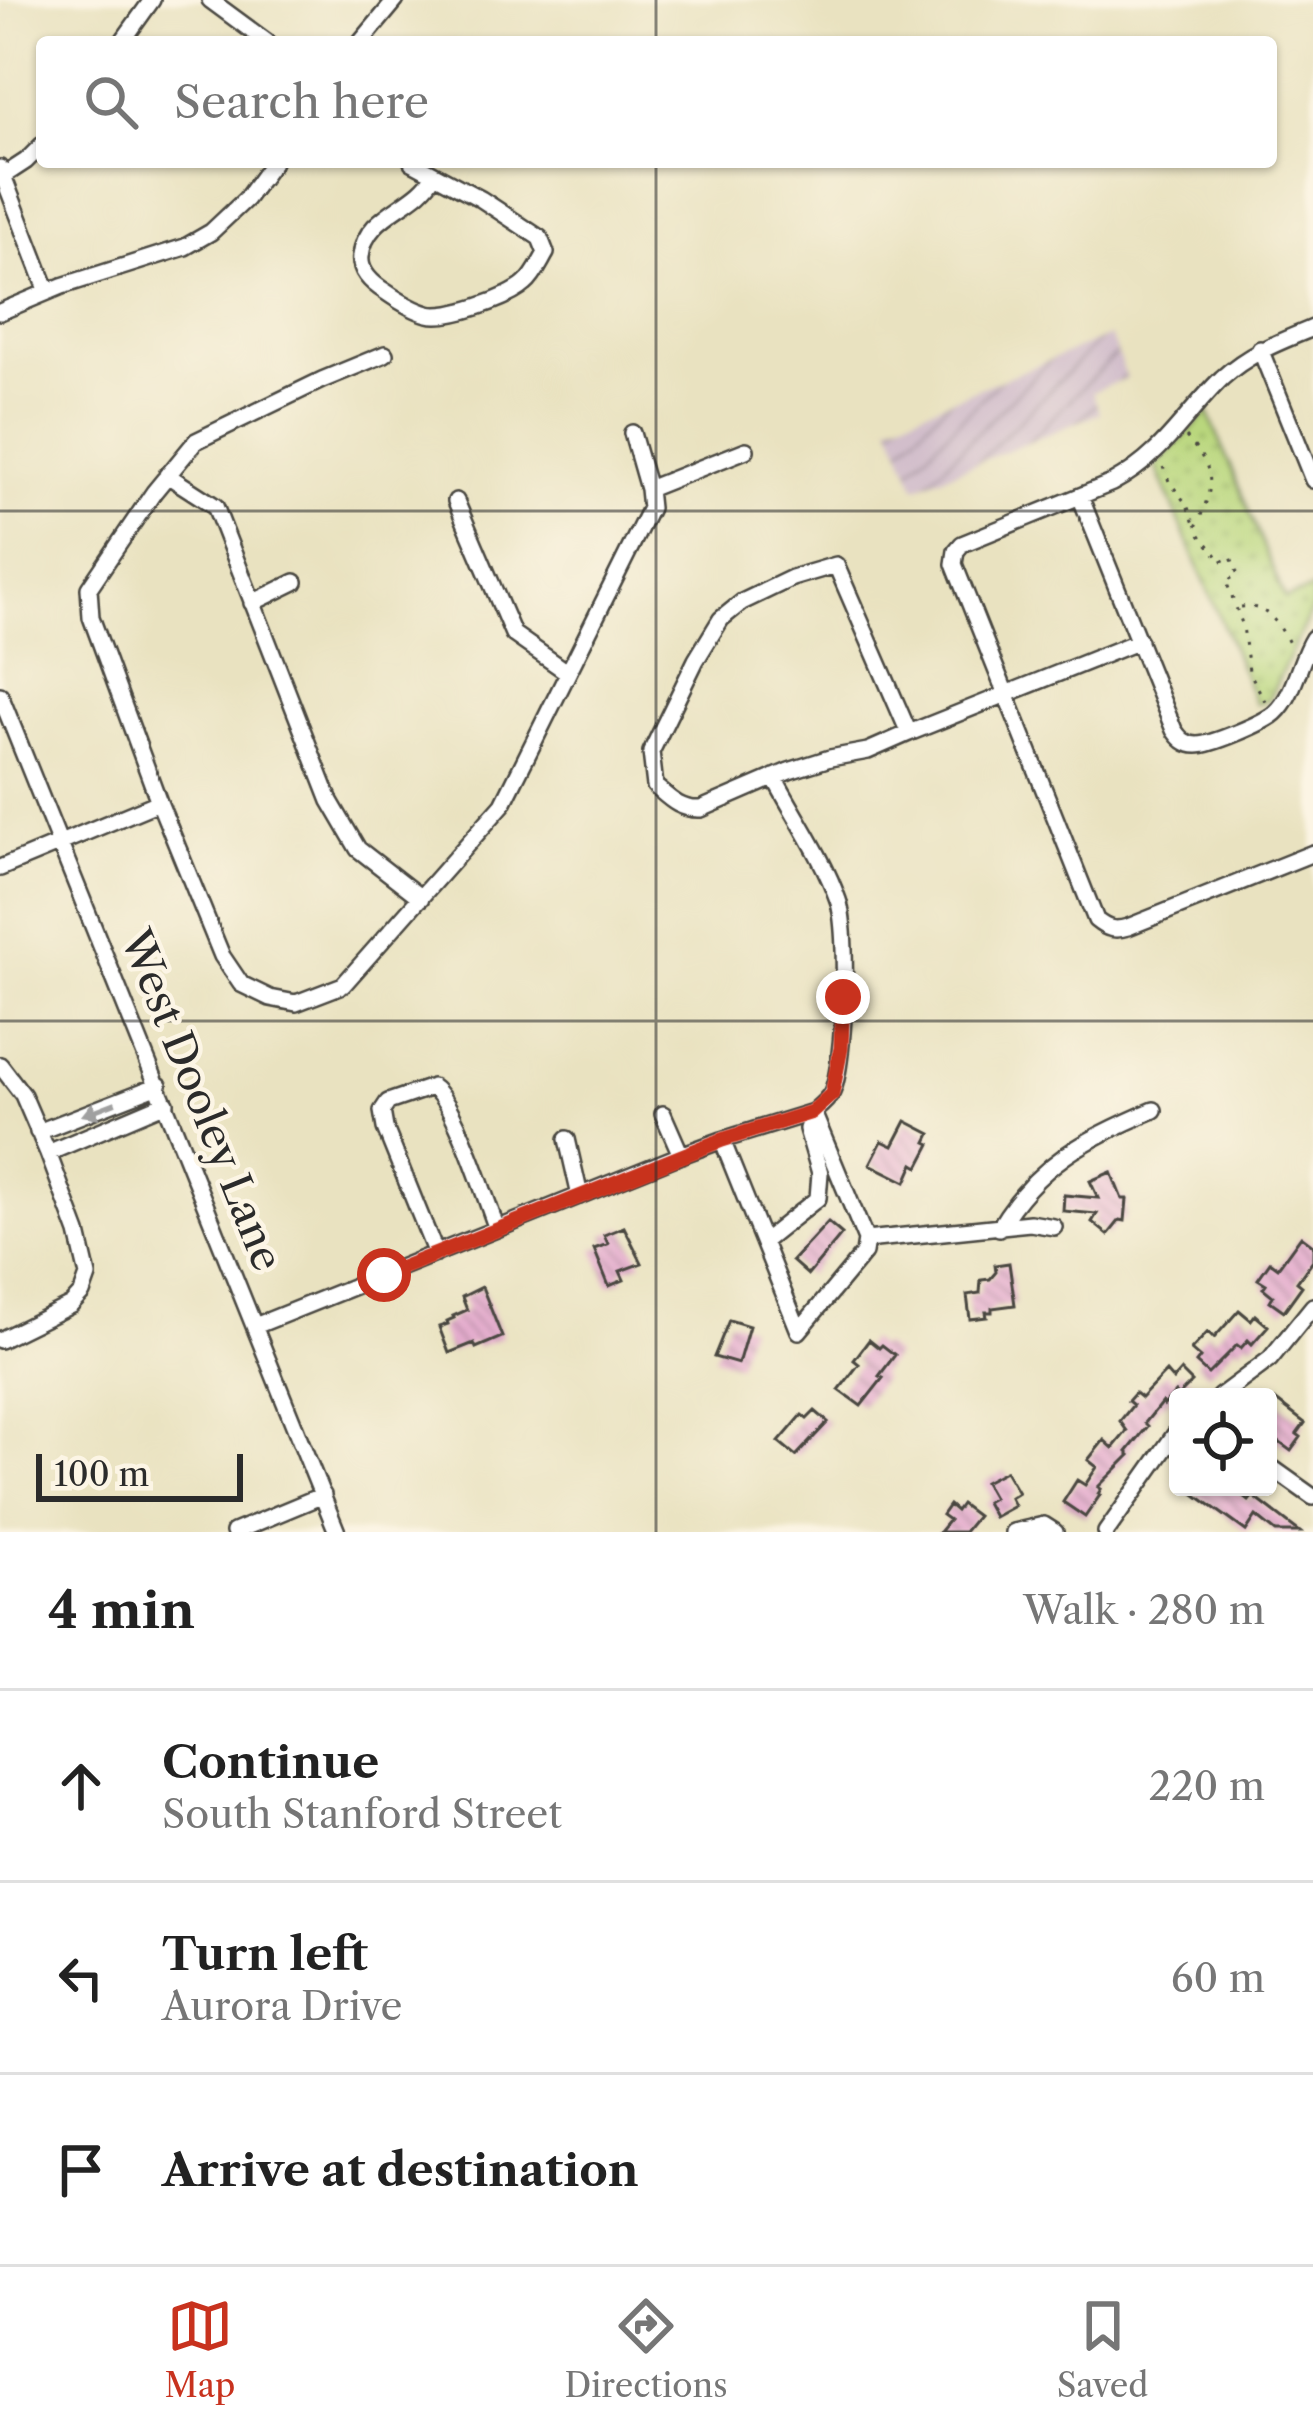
<!DOCTYPE html>
<html lang="en">
<head>
<meta charset="utf-8">
<style>
  :root { --surface:#fff; --page:#f6f6f6; --text:#222; --muted:#767676; --line:#e0e0e0; --accent:#c8321e }
  body { margin:0; font-family:"Libre Caslon Text",serif; background:var(--page); color:var(--text) }
  .controls { position:absolute; right:36px; bottom:36px; display:grid; overflow:hidden; border-radius:12px; box-shadow:0 3px 9px #0004 }
  .controls button { width:108px; height:108px; display:grid; place-items:center; padding:0; border:0; border-bottom:3px solid var(--line); background:var(--surface); color:var(--text); font:60px sans-serif }
  .scale { position:absolute; left:36px; bottom:30px; width:207px; box-sizing:border-box; padding-left:12px; border:6px solid #2b2b2b; border-top:0; font-size:33px; line-height:42px; white-space:nowrap; color:#2b2b2b; -webkit-text-stroke:9px #fcf5e5; paint-order:stroke }
  .stop { position:absolute; width:36px; height:36px; margin:-27px; border:9px solid #c8321e; border-radius:50%; background:#fff }
  .stop.end { background:#c8321e; border-color:#fff; box-shadow:0 3px 12px #0008 }
  .list { margin:0; padding:0; list-style:none }
  h2 { display:flex; justify-content:space-between; align-items:center; height:156px; margin:0; padding:0 48px; font-size:51px }
  h2 small { font-size:39px; font-weight:400; color:var(--muted) }
  .list li { display:grid; grid-template-columns:78px 1fr auto; gap:36px; align-items:center; box-sizing:border-box; height:192px; padding:0 48px; border-top:3px solid var(--line) }
  .list b { display:block; font-size:45px; white-space:nowrap }
  .list p { margin:0; font-size:39px; white-space:nowrap; color:var(--muted) }
  .list em { font-size:39px; font-style:normal; color:var(--muted) }
  .icon { flex:none; width:66px; height:66px; fill:none; stroke:currentColor; stroke-width:2; stroke-linecap:round; stroke-linejoin:round }
  .map { position:relative; flex:none; width:1313px; height:1532px; overflow:hidden }
  .search { position:absolute; background:var(--surface); box-shadow:0 3px 9px #0004; left:36px; right:36px; top:36px; height:132px; display:flex; align-items:center; gap:30px; box-sizing:border-box; padding:0 42px; border-radius:12px; color:var(--muted); font-size:45px }
  .sheet { height:732px; background:var(--surface) }
  nav { display:flex; justify-content:space-around; align-items:center; box-sizing:border-box; height:168px; border-top:3px solid var(--line); background:var(--surface); font-size:33px; color:var(--muted) }
  nav a { display:grid; justify-items:center; gap:6px }
  nav .on { color:var(--accent) }
  .map>svg:first-child { display:block }
</style>
</head>
<body>
<div class="map">
<svg width="1313" height="1532" viewBox="0 0 1313 1532">
  <defs>
    <pattern id="industrial-furrows" width="10" height="10" patternUnits="userSpaceOnUse" patternTransform="scale(3)"><rect width="10" height="10" fill="#d1bdcb"/><path d="M-1 1l2-2M0 10L10 0M9 11l2-2" fill="none" stroke="#aa9aa5"/></pattern>
    <pattern id="park-dots" width="8" height="8" patternUnits="userSpaceOnUse" patternTransform="scale(3)"><rect width="8" height="8" fill="#b9d77d"/><path d="M2 2h.1M6 6h.1" fill="none" stroke="#9fb96c" stroke-width="1.8" stroke-linecap="round"/></pattern>
    <pattern id="building-back-hatch" width="6" height="6" patternUnits="userSpaceOnUse" patternTransform="scale(3)"><rect width="6" height="6" fill="#e3a8cc"/><path d="M-1 5l2 2M0 0l6 6M5-1l2 2" fill="none" stroke="#b889a6"/></pattern>
  </defs>
  <rect width="100%" height="100%" fill="#fcf5e5"/>
  <filter id="ink" filterUnits="userSpaceOnUse"><feTurbulence type="fractalNoise" baseFrequency=".00833" numOctaves="2"/><feDisplacementMap in="SourceGraphic" scale="24" xChannelSelector="R" yChannelSelector="G"/><feConvolveMatrix kernelMatrix="1 2 1 2 8 2 1 2 1" color-interpolation-filters="sRGB"/></filter>
  <filter id="wash" filterUnits="userSpaceOnUse"><feTurbulence type="fractalNoise" baseFrequency=".004" numOctaves="4" result="noise"/><feDisplacementMap in="SourceGraphic" scale="48" xChannelSelector="R" yChannelSelector="G"/><feGaussianBlur stdDeviation="2.7" result="paint"/><feColorMatrix in="noise" values="0 0 0 0 0 0 0 0 0 0 0 0 0 0 0 0 0 1.4 0 .05"/><feComposite in="paint" operator="in"/></filter>
  <g filter="url(#wash)">
    <rect width="100%" height="100%" fill="#e9e2c0"/>
    <path fill="url(#industrial-furrows)" d="M1110,336l17,42 -35,14 8,21 -184,74 -26,-63z"/>
    <path fill="url(#park-dots)" stroke="#728154" stroke-width="3" d="M1208,412l77,187 28,-10v18l-44,92 -13,5 -100,-238z"/>
    <g id="blocks">
      <path fill="url(#building-back-hatch)" d="M906,1121l25,13 -4,8 4,2 -12,23 -5,-3 -8,18 -36,-18 12,-23 11,5z
        M1111,1172l11,27h5l-2,22 -5,-1 -12,15 -16,-13 5,-8 -34,-3 1,-16 34,3 -8,-17z
        M828,1222l14,12 -34,41 -16,-14z
        M624,1227l18,36 -22,8 4,9 -15,6 -15,-37 14,-5 -4,-9z
        M1301,1236l12,9v15l-16,22 5,4 -18,25 -14,-10 3,-5 -10,-8 3,-4 -8,-5 12,-17 8,6z
        M1009,1263l6,42 -23,3v4h-6l1,5 -17,2 -3,-24 13,-2 1,-13 9,-1 6,-7 -1,-7z
        M482,1287l20,50 -26,11 -2,-5 -25,10 -10,-26 9,-3 -1,-3 7,-3 -1,-2 14,-6 -5,-13z
        M1239,1310l12,10 4,-5 13,11 -16,18 -4,-4 -7,8 -4,-3 -29,29 -12,-11 4,-5 -9,-8 17,-18 6,6z
        M729,1320l20,6 -11,38 -24,-7z
        M869,1340l10,8 3,-3 13,10 -16,21 4,2 -22,28 -22,-16 20,-26 -5,-4z
        M1181,1371l11,11 -14,14 -3,-3 -11,12 -2,-3 -17,21 3,3 -21,26 3,3 -32,32 3,2 -3,5 2,1 -15,22 -22,-15 14,-22 8,5 12,-18 -9,-7 16,-20 9,8 14,-17 -7,-10 13,-16 -5,-4 7,-8 6,5 25,-26 7,8z
        M1275,1400l30,23 -8,11 4,3 -10,14 -23,-17v-25z
        M815,1411l13,11 -32,34 -17,-14 23,-27 5,4z
        M1005,1471l13,22 -8,5 4,8 -20,11 -8,-15 7,-4 -9,-16z
        M1185,1487h46l18,14 4,-5 47,36h-24l-20,-16 -10,15z
        M961,1504l16,12 -13,16h-25l10,-12 -7,-5 7,-10 7,6z"/>
    </g>
  </g>
  <g filter="url(#ink)">
    <use href="#blocks" fill-opacity="0" stroke="#484641" stroke-width="3"/>
    <g fill="none" stroke-linecap="round" stroke-linejoin="round">
      <defs>
        <path id="minor" d="M210,0l57,42
          M122,42l30,-42
          M361,42l35,-42
          M412,162l69,37 59,39 6,15c-6,10 -12,24 -21,31 -15,14 -77,36 -97,30 -15,-4 -29,-13 -42,-22 -13,-8 -27,-20 -25,-36 4,-43 57,-49 73,-82
          M0,168l48,124
          M3,176l23,-15 16,-16
          M0,312l62,-26 123,-39 26,-15 35,-33 27,-37
          M1313,328c-34,14 -64,25 -91,50 -40,39 -57,76 -110,105l-150,61 -6,7 -2,13 142,356c11,9 18,11 32,7l185,-74
          M1260,349l53,131
          M167,475l48,31 115,295 28,48 63,49
          M648,489l98,-39
          M1080,496l94,234c6,9 12,15 23,15 14,0 67,-22 78,-32 20,-18 24,-53 38,-75
          M456,501l57,133 54,38
          M836,565l73,168 -41,18 -38,7 -41,13 -88,38c-21,1 -31,-10 -46,-23l-4,-34 45,-92 25,-41 21,-17 50,-24z
          M252,603l43,-21
          M0,695l337,837
          M909,733l230,-92
          M159,802l63,154 19,28 29,14 26,5 47,-18 160,-181 147,-296 -2,-19 -16,-56
          M0,868l159,-66 -68,-185 -2,-29 65,-96 42,-51 126,-61 63,-26
          M0,1065l23,30 25,58 30,80 10,43 -6,17 -11,12 -71,35
          M813,1112l53,128
          M663,1114l18,41
          M38,1132l121,-47
          M567,1139l13,57
          M722,1140l77,191 65,-78 2,-13
          M48,1153l118,-50
          M999,1228c38,-64 88,-90 155,-118
          M866,1240l164,-17 24,4
          M763,1242l55,-44 2,-25 -13,-44 6,-17
          M436,1254l-51,-126 -3,-17 6,-9 44,-15c24,16 53,111 65,142
          M255,1326l426,-171 41,-15 91,-28c6,-5 15,-12 19,-20 13,-29 17,-162 6,-192 -15,-43 -43,-83 -64,-123
          M1219,1397l51,-38 43,-53
          M1268,1465l45,32
          M234,1532l89,-37
          M1013,1532l31,-7 11,7
          M1106,1532l72,-102"/>
      </defs>
      <use href="#minor" stroke="#484641" stroke-width="20"/>
      <path stroke="#484641" stroke-width="3" stroke-dasharray="3 9" stroke-linecap="butt" d="M1186,437c32,35 28,49 10,90 5,14 19,21 24,35l11,-5 7,18 -12,6 17,45 6,45 17,32
        M1163,467l6,14 18,24 8,21
        M1241,607c26,-3 38,17 49,38"/>
      <use href="#minor" stroke="#fff" stroke-width="15"/>
    </g>
    <defs><path id="oneway-solid" d="M-6-.8H1V-3.2L6.5 0L1 3.2V.8H-6Z" transform="scale(3)"/></defs>
    <use fill="#a0a0a0" href="#oneway-solid" transform="translate(99 1109) rotate(159)"/>
  </g>
  <g fill="none" stroke-linecap="round" stroke-linejoin="round" filter="url(#ink)">
    <path stroke="#c8321e" stroke-width="15" d="M384,1275l338,-135 90,-28 20,-18 9,-46 2,-51"/>
  </g>
  <path fill="none" stroke="#2b2b2b" stroke-width="3" stroke-opacity="0.55" d="M656,0v42M656,162v1370M0,511h1313M0,1021h1313"/>
  <g text-anchor="middle" stroke-width="9" stroke-linejoin="round" paint-order="stroke">
    <g font-size="42" fill="#2b2b2b" stroke="#fcf5e5">
      <text transform="translate(202 1100) rotate(68)" y="15">West Dooley Lane</text>
    </g>
  </g>
</svg>
<div class="controls">
<button><svg class="icon" aria-label="locate" viewBox="0 0 24 24"><circle cx="12" cy="12" r="6"/><path d="M12 2v4M12 18v4M2 12h4M18 12h4"/></svg></button>
</div>
<div class="scale">100 m</div>
<div class="stop" style="left:384px;top:1275px"></div>
<div class="stop end" style="left:843px;top:997px"></div>
<div class="search"><svg class="icon" aria-label="search" viewBox="0 0 24 24"><circle cx="10" cy="10" r="6"/><path d="M15 15l6 6"/></svg>Search here</div>
</div>
<section class="sheet">
<h2>4 min<small>Walk · 280 m</small></h2>
<ul class="list">
<li><svg class="icon" aria-label="ahead" viewBox="0 0 24 24"><path d="M12 20V5M6 11l6-6 6 6"/></svg><div><b>Continue</b><p>South Stanford Street</p></div><em>220 m</em></li>
<li><svg class="icon" aria-label="left" viewBox="0 0 24 24"><path d="M17 20v-9H6M10 6l-5 5 5 5"/></svg><div><b>Turn left</b><p>Aurora Drive</p></div><em>60 m</em></li>
<li><svg class="icon" aria-label="arrive" viewBox="0 0 24 24"><path d="M6 21V4h12l-3 4 3 4H6"/></svg><div><b>Arrive at destination</b></div></li>
</ul>
</section>
<nav>
<a class="on"><svg class="icon" aria-label="map" viewBox="0 0 24 24"><path d="M3 6l6-2 6 2 6-2v14l-6 2-6-2-6 2zM9 4v14M15 6v14"/></svg>Map</a>
<a><svg class="icon" aria-label="directions" viewBox="0 0 24 24"><path d="M12 3l9 9-9 9-9-9zM9 14v-3h6M13 9l2 2-2 2"/></svg>Directions</a>
<a><svg class="icon" aria-label="saved" viewBox="0 0 24 24"><path d="M7 4h10v16l-5-4-5 4z"/></svg>Saved</a>
</nav>
</body>
</html>
